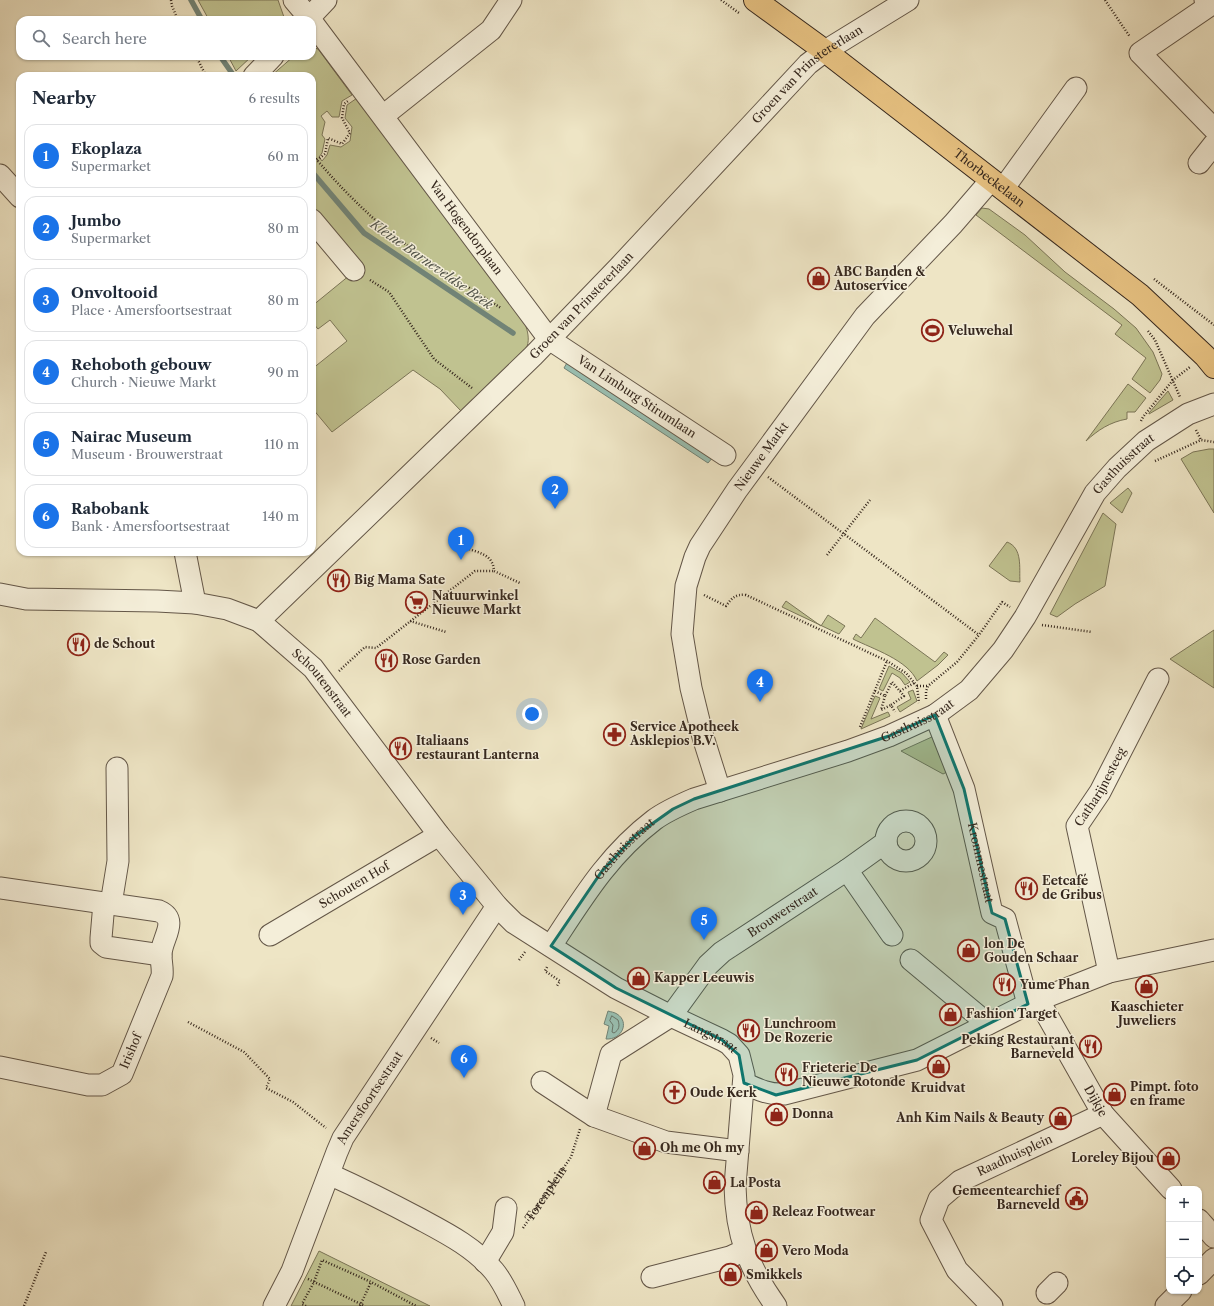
<!DOCTYPE html>
<html lang="en">
<head>
<meta charset="utf-8">
<style>
  :root { --surface:#fff; --page:#f2f2f3; --text:#1f2937; --muted:#747a83; --line:#e0e1e3; --accent:#1a73e8 }
  body { margin:0; font-family:"Libre Caslon Text",serif; background:var(--page); color:var(--text) }
  .controls { position:absolute; right:12px; bottom:12px; display:grid; overflow:hidden; border-radius:8px; box-shadow:0 1px 3px #0004 }
  .controls button { width:36px; height:36px; display:grid; place-items:center; padding:0; border:0; border-bottom:1px solid var(--line); background:var(--surface); color:var(--text); font:20px sans-serif }
  .you { position:absolute; left:532px; top:714px; width:14px; height:14px; margin:-10px; border:3px solid #fff; border-radius:50%; background:#1a73e8; box-shadow:0 0 0 6px #1a73e833 }
  .badge { display:grid; place-items:center; width:26px; height:26px; border-radius:50%; background:var(--accent); color:#fff; font-size:13px; font-weight:700 }
  .pin { position:absolute; translate:-50% -33px; filter:drop-shadow(0 1px 2px #0008) }
  .pin::after { content:''; position:absolute; top:21px; width:14px; height:12px; background:inherit; clip-path:polygon(0 0,100% 0,50% 100%) }
  .list { margin:0; padding:0; list-style:none }
  h2 { display:flex; justify-content:space-between; align-items:center; height:52px; margin:0; padding:0 16px; font-size:17px }
  h2 small { font-size:13px; font-weight:400; color:var(--muted) }
  .list li { display:grid; grid-template-columns:26px 1fr auto; gap:12px; align-items:center; box-sizing:border-box; height:64px; margin:0 8px 8px; padding:0 8px; border:1px solid var(--line); border-radius:12px }
  .list b { display:block; font-size:15px; white-space:nowrap }
  .list p { margin:0; font-size:13px; white-space:nowrap; color:var(--muted) }
  .list em { font-size:13px; font-style:normal; color:var(--muted) }
  .icon { flex:none; width:22px; height:22px; fill:none; stroke:currentColor; stroke-width:2; stroke-linecap:round; stroke-linejoin:round }
  .map { position:relative; flex:none; width:1214px; height:1306px; overflow:hidden }
  .search { position:absolute; background:var(--surface); box-shadow:0 1px 3px #0004; left:16px; top:16px; width:300px; height:44px; display:flex; align-items:center; gap:10px; box-sizing:border-box; padding:0 14px; border-radius:12px; color:var(--muted); font-size:15px }
  .panel { position:absolute; background:var(--surface); box-shadow:0 1px 3px #0004; left:16px; top:72px; width:300px; height:484px; border-radius:12px }
  .map>svg:first-child { display:block }
</style>
</head>
<body>
<div class="map">
<svg width="1214" height="1306" viewBox="0 0 1214 1306">
  <rect width="100%" height="100%" fill="#eee5c5"/>
  <filter id="stains"><feTurbulence type="fractalNoise" baseFrequency=".005" numOctaves="4"/><feColorMatrix values="0 0 0 0 .2 0 0 0 0 .09 0 0 0 0 .02 0 0 0 .5 -.17"/></filter>
  <radialGradient id="worn" r=".72"><stop offset=".6" stop-color="#630" stop-opacity="0"/><stop offset="1" stop-color="#630" stop-opacity=".3"/></radialGradient>
  <path fill="#c0c290" stroke="#7b7557" d="M198,0h80l7,20h-76z
    M312,47l6,2 34,46 -10,6 -3,16h-7l-5,-6 -6,5 4,6 -3,13 3,4 -3,14 -3,4 3,4 5,-6 3,-10 11,2 9,-6 2,-14 -7,-9 2,-13 13,-9 156,208c6,13 17,31 10,45l-65,62 -21,-22 -27,-19 -81,62 -20,-24v-39l35,-28 -17,-21 -12,9 -6,-7v-16l49,-40 -49,-61v-129h-41l23,-20h18z
    M228,56h24l-16,15z
    M982,208l7,1 36,26 40,37 49,37 22,19 17,24 9,22 -2,6 -10,13 -18,-14 14,-21 -31,-24 7,-9 -146,-110z
    M1128,384l18,14 -11,14h-8v7c-17,3 -29,11 -41,22z
    M1168,391l5,9 -24,14v-1z
    M1209,449h5v64l-33,-54 12,-7z
    M1128,488l4,5 -10,20 -12,-10z
    M1103,513l13,11 -11,62 -30,18 -18,13 -7,-3z
    M1007,542c16,6 12,26 13,40l-10,-1 -21,-15z
    M786,601l35,25 7,-11 17,11 -6,8 -57,-27z
    M875,618l60,44 9,-10 4,3 -10,10 -21,16c-9,-21 -44,-32 -64,-42l3,-5 5,4z
    M1214,630v58l-44,-29z
    M889,666l13,7 8,9 -5,3 -5,-7 -8,-5 -9,18 -4,-2z
    M913,690l4,11 -17,11 -3,-5 14,-8 -3,-7z
    M875,696l5,2 -9,21 17,-7 2,4 -29,13z
    M934,736l15,35 -6,3 -42,-23z
    M319,1251l111,55h-139z"/>
  <path fill="#99bfb1" stroke="#718376" d="M568,361l146,95 -6,7 -144,-95z
    M608,1011c3,1 6,1 9,3 13,8 5,26 -11,25l3,-13 -5,-2z"/>
  <g fill="none" stroke-linecap="round" stroke-linejoin="round">
    <path stroke="#687468" stroke-width="1" d="M612,1016l6,4c2,6 1,10 -4,13l-2,-1 1,-7 -3,-4z"/>
    <path stroke="#718376" stroke-width="5.5" d="M191,0l11,20
      M220,56l14,20
      M312,172l52,61 149,100"/>
    <defs>
      <g id="minor">
        <path d="M294,0l17,20"/>
        <path d="M1205,0l4,6 -69,47 74,76"/>
        <path d="M307,20l19,-20"/>
        <path id="s2" d="M312,22l237,317 176,116"/>
        <path d="M254,76l19,-20"/>
        <path d="M383,116l108,-86 20,-30"/>
        <path d="M1199,163l15,-19"/>
        <path d="M0,175l20,22"/>
        <path d="M1003,189l73,-101"/>
        <path d="M312,220l42,50"/>
        <path d="M185,552l10,51"/>
        <path id="s3" d="M0,594l26,5 131,2 38,2 32,6 32,12 54,47 126,167 58,71 17,17 102,65 55,28 51,24 7,4 10,11 5,20 -9,111c1,48 13,81 41,120"/>
        <path id="s4" d="M259,621l274,-265 86,-89 189,-203 17,-13 83,-51"/>
        <path id="s5" d="M935,715l29,74 28,124 13,6 23,85"/>
        <path id="s6" d="M720,791l-17,-54 -12,-49 -9,-54 4,-48 9,-29 5,-11 37,-56 128,-174 88,-92 38,-44"/>
        <circle cx="906" cy="841" r="20"/>
        <path d="M847,870l39,-28"/>
        <path d="M0,888l159,23c21,9 2,28 2,44 0,8 2,13 1,21l-40,98 -20,11h-14l-88,-18"/>
        <path d="M104,903l-3,35v5l5,4 55,8"/>
        <path d="M111,904l7,-43 -1,-93"/>
        <path id="s7" d="M270,935l169,-100"/>
        <path id="s8" d="M551,946c31,-47 57,-91 103,-126 12,-9 26,-15 40,-21l154,-48 41,-15 46,-21 34,-25 34,-40 22,-33 70,-124 22,-25 29,-27 42,-27 26,-10"/>
        <path d="M911,960l77,64"/>
        <path id="s9" d="M1109,972l-32,-146 23,-34 58,-113"/>
        <path id="s10" d="M1039,1001l64,113 68,75"/>
        <path d="M542,1082l52,34 72,26 72,9"/>
        <path d="M744,1083c13,6 25,12 40,11l133,-34 111,-56 81,-32 105,-22"/>
        <path id="s11" d="M594,1116l17,-62 60,-38 37,-51 14,-13 125,-82 45,65"/>
        <path d="M329,1174c31,14 61,29 91,45 26,14 54,28 74,52 9,11 14,23 20,35"/>
        <path d="M1199,1220l15,17"/>
        <path d="M485,1262l18,-30 3,-24"/>
        <path d="M1199,1274l15,-15"/>
        <path d="M652,1277l78,-20 15,-7"/>
        <path d="M1047,1293l10,-10"/>
        <path id="s12" d="M274,1306l18,-35 45,-119 6,-14 154,-232"/>
        <path id="s13" d="M992,1306l-35,-36 -26,-50 8,-21 21,-18 143,-67"/>
        <path d="M1166,1306l15,-15"/>
      </g>
      <g id="major">
        <path id="s14" d="M755,0l70,51 315,244 65,61 9,11"/>
      </g>
    </defs>
    <use href="#minor" stroke="#645748" stroke-width="23"/>
    <use href="#major" stroke="#36281e" stroke-width="24"/>
    <g stroke="#36281e" stroke-width="2.5" stroke-dasharray="1 2" stroke-linecap="butt">
      <path d="M171,0l1,6 6,14"/>
      <path d="M721,0l18,13"/>
      <path d="M1105,0l25,37"/>
      <path d="M196,56l10,20"/>
      <path d="M312,154c23,28 56,62 85,84 33,25 69,48 104,70"/>
      <path d="M317,160l8,-6 3,-16 14,6 8,-11 -8,-15 2,-14 4,-3"/>
      <path d="M1154,279l60,46"/>
      <path d="M370,280l19,12 45,67 38,29"/>
      <path d="M1148,331l7,9 25,57"/>
      <path d="M1141,421l2,-4 30,-37 17,-13"/>
      <path d="M1196,430l5,10"/>
      <path d="M1155,461l46,-21 13,2"/>
      <path d="M768,477l211,158"/>
      <path d="M450,535c4,4 9,9 14,12 13,6 29,6 30,24l26,12"/>
      <path d="M827,555l43,-55"/>
      <path d="M704,595l22,11c6,-8 9,-12 20,-11l141,66 19,12 11,13 2,17"/>
      <path d="M410,621l36,11"/>
      <path d="M1042,625l50,7"/>
      <path d="M339,671l26,-24 11,1 99,-77h19"/>
      <path d="M917,686h11"/>
      <path d="M875,691l10,5 7,-14 12,14 -13,9 4,7"/>
      <path d="M900,691l14,-8"/>
      <path d="M885,696l-4,14 10,-5"/>
      <path d="M926,699v-8l2,-5 29,-24 22,-27 23,-33 8,5"/>
      <path d="M860,727l27,-66"/>
      <path d="M519,960l6,-8"/>
      <path d="M547,967l-2,4 15,10 -3,5"/>
      <path d="M188,1022l56,30 26,27 -4,9 27,14 33,26"/>
      <path d="M431,1038l8,5"/>
      <path id="s1" d="M523,1228l48,-71 9,-28"/>
      <path d="M308,1279l57,27"/>
      <path d="M24,1306l22,-54"/>
      <path d="M306,1306l-4,-2 12,-22 8,-22 49,22 45,24"/>
      <path d="M360,1306l11,-24"/>
    </g>
    <use href="#minor" stroke="#f4eed9" stroke-width="21"/>
    <use href="#major" stroke="#e7c282" stroke-width="22"/>
  </g>
  <path fill="#0f766e" fill-opacity="0.2" stroke="#0f766e" stroke-width="3" stroke-linejoin="round" d="M935,715l29,74 28,124 13,6 23,85 -111,56 -141,35 -32,-12 -5,-28 -17,-15 -106,-52 -65,-42 51,-75 33,-35 38,-27 21,-10 195,-63z"/>
  <defs>
    <symbol id="shop-ring" viewBox="-11 -11 22 22"><circle r="9.5" fill="#f4eed9" stroke="#8f2418" stroke-width="1.5"/><path d="M-5-2.5h2.3a2.7 3.5 0 0 1 5.4 0H5L5.5 6h-11ZM-1.5-2.5h3a1.5 2.3 0 0 0-3 0Z" fill="#8f2418"/></symbol>
    <symbol id="stadium-ring" viewBox="-11 -11 22 22"><circle r="9.5" fill="#f4eed9" stroke="#8f2418" stroke-width="1.5"/><path d="M0-5a6.5 5 0 1 0 0 10a6.5 5 0 1 0 0-10ZM-3.5-1.8h7v3.6h-7Z" fill="#8f2418"/></symbol>
    <symbol id="restaurant-ring" viewBox="-11 -11 22 22"><circle r="9.5" fill="#f4eed9" stroke="#8f2418" stroke-width="1.5"/><path d="M-5-6h1v4h1v-4h1v4h1v-4h1v5L-1.5 .5V6h-2V.5L-5-1ZM5-6V6H3V1.5H1.5Q1.5-4 5-6Z" fill="#8f2418"/></symbol>
    <symbol id="supermarket-ring" viewBox="-11 -11 22 22"><circle r="9.5" fill="#f4eed9" stroke="#8f2418" stroke-width="1.5"/><path d="M-6-5.5h2.5l.6 2H6L4.5 2H-2.5L-4.4-4H-6ZM-1.5 3.2a1.3 1.3 0 1 0 .1 0ZM3 3.2a1.3 1.3 0 1 0 .1 0Z" fill="#8f2418"/></symbol>
    <symbol id="pharmacy-ring" viewBox="-11 -11 22 22"><circle r="9.5" fill="#f4eed9" stroke="#8f2418" stroke-width="1.5"/><path d="M-2-6h4v4h4v4h-4v4h-4v-4h-4v-4h4Z" fill="#8f2418"/></symbol>
    <symbol id="church-ring" viewBox="-11 -11 22 22"><circle r="9.5" fill="#f4eed9" stroke="#8f2418" stroke-width="1.5"/><path d="M-1.2-6h2.4v3.5h3.3v2.4h-3.3V6h-2.4V-.1h-3.3v-2.4h3.3Z" fill="#8f2418"/></symbol>
    <symbol id="civic-ring" viewBox="-11 -11 22 22"><circle r="9.5" fill="#f4eed9" stroke="#8f2418" stroke-width="1.5"/><path d="M-.6-6.5H3V-4.5H.6V-3L4-1V1h2V6H-6V1h2V-1L-.6-3ZM-1.2 2.5V6h2.4V2.5Z" fill="#8f2418"/></symbol>
  </defs>
  <g fill-rule="evenodd">
    <use href="#shop-ring" x="806" y="266" width="25" height="25"/>
    <use href="#stadium-ring" x="920" y="318" width="25" height="25"/>
    <use href="#restaurant-ring" x="326" y="568" width="25" height="25"/>
    <use href="#supermarket-ring" x="404" y="590" width="25" height="25"/>
    <use href="#restaurant-ring" x="66" y="632" width="25" height="25"/>
    <use href="#restaurant-ring" x="374" y="648" width="25" height="25"/>
    <use href="#pharmacy-ring" x="602" y="722" width="25" height="25"/>
    <use href="#restaurant-ring" x="388" y="736" width="25" height="25"/>
    <use href="#restaurant-ring" x="1014" y="876" width="25" height="25"/>
    <use href="#shop-ring" x="956" y="938" width="25" height="25"/>
    <use href="#shop-ring" x="626" y="966" width="25" height="25"/>
    <use href="#restaurant-ring" x="992" y="972" width="25" height="25"/>
    <use href="#shop-ring" x="1134" y="974" width="25" height="25"/>
    <use href="#shop-ring" x="938" y="1002" width="25" height="25"/>
    <use href="#restaurant-ring" x="736" y="1018" width="25" height="25"/>
    <use href="#restaurant-ring" x="1078" y="1034" width="25" height="25"/>
    <use href="#shop-ring" x="926" y="1054" width="25" height="25"/>
    <use href="#restaurant-ring" x="774" y="1062" width="25" height="25"/>
    <use href="#church-ring" x="662" y="1080" width="25" height="25"/>
    <use href="#shop-ring" x="1102" y="1082" width="25" height="25"/>
    <use href="#shop-ring" x="764" y="1102" width="25" height="25"/>
    <use href="#shop-ring" x="1048" y="1106" width="25" height="25"/>
    <use href="#shop-ring" x="632" y="1136" width="25" height="25"/>
    <use href="#shop-ring" x="1156" y="1146" width="25" height="25"/>
    <use href="#shop-ring" x="702" y="1170" width="25" height="25"/>
    <use href="#civic-ring" x="1064" y="1186" width="25" height="25"/>
    <use href="#shop-ring" x="744" y="1200" width="25" height="25"/>
    <use href="#shop-ring" x="754" y="1238" width="25" height="25"/>
    <use href="#shop-ring" x="718" y="1262" width="25" height="25"/>
  </g>
  <g text-anchor="middle" stroke-width="3" stroke-linejoin="round" paint-order="stroke">
    <g font-size="12" fill="#36281e" stroke="#f4eed9">
      <text dy="4" stroke="none"><textPath href="#s4" startOffset="775">Groen van Prinstererlaan</textPath></text>
      <text dy="4" stroke="none"><textPath href="#s14" startOffset="294">Thorbeckelaan</textPath></text>
      <text dy="4" stroke="none"><textPath href="#s2" startOffset="257">Van Hogendorplaan</textPath></text>
      <text dy="4" stroke="none"><textPath href="#s4" startOffset="451">Groen van Prinstererlaan</textPath></text>
      <text dy="4" stroke="none"><textPath href="#s2" startOffset="501">Van Limburg Stirumlaan</textPath></text>
      <text dy="4" stroke="none"><textPath href="#s6" startOffset="361">Nieuwe Markt</textPath></text>
      <text dy="4" stroke="none"><textPath href="#s8" startOffset="782">Gasthuisstraat</textPath></text>
      <text dy="4" stroke="none"><textPath href="#s3" startOffset="351">Schoutenstraat</textPath></text>
      <text dy="4" stroke="none"><textPath href="#s8" startOffset="446">Gasthuisstraat</textPath></text>
      <text dy="4" stroke="none"><textPath href="#s9" startOffset="195">Catharijnesteeg</textPath></text>
      <text dy="4" stroke="none"><textPath href="#s8" startOffset="122">Gasthuisstraat</textPath></text>
      <text dy="4" stroke="none"><textPath href="#s5" startOffset="155">Krommestraat</textPath></text>
      <text dy="4" stroke="none"><textPath href="#s7" startOffset="98">Schouten Hof</textPath></text>
      <text dy="4" stroke="none"><textPath href="#s11" startOffset="290">Brouwerstraat</textPath></text>
      <text dy="4" stroke="none"><textPath href="#s3" startOffset="886">Langstraat</textPath></text>
      <text transform="translate(131 1051) rotate(-67)" y="4">Irishof</text>
      <text dy="4" stroke="none"><textPath href="#s12" startOffset="230">Amersfoortsestraat</textPath></text>
      <text dy="4" stroke="none"><textPath href="#s10" startOffset="115">Dijkje</textPath></text>
      <text dy="4" stroke="none"><textPath href="#s13" startOffset="217">Raadhuisplein</textPath></text>
      <text dy="4" stroke="none"><textPath href="#s1" startOffset="41">Torenplein</textPath></text>
    </g>
    <g font-size="12" font-weight="bold" fill="#36281e" stroke="#f4eed9" text-anchor="start">
      <text x="834" y="276">ABC Banden &amp;<tspan x="834" dy="14">Autoservice</tspan></text>
      <text x="948" y="335">Veluwehal</text>
      <text x="354" y="584">Big Mama Sate</text>
      <text x="432" y="600">Natuurwinkel<tspan x="432" dy="14">Nieuwe Markt</tspan></text>
      <text x="94" y="648">de Schout</text>
      <text x="402" y="664">Rose Garden</text>
      <text x="630" y="731">Service Apotheek<tspan x="630" dy="14">Asklepios B.V.</tspan></text>
      <text x="416" y="745">Italiaans<tspan x="416" dy="14">restaurant Lanterna</tspan></text>
      <text x="1042" y="885">Eetcafé<tspan x="1042" dy="14">de Gribus</tspan></text>
      <text x="984" y="948">lon De<tspan x="984" dy="14">Gouden Schaar</tspan></text>
      <text x="654" y="982">Kapper Leeuwis</text>
      <text x="1020" y="989">Yume Phan</text>
      <text x="1147" y="1011" text-anchor="middle">Kaaschieter<tspan x="1147" dy="14">Juweliers</tspan></text>
      <text x="966" y="1018">Fashion Target</text>
      <text x="764" y="1028">Lunchroom<tspan x="764" dy="14">De Rozerie</tspan></text>
      <text x="1074" y="1044" text-anchor="end">Peking Restaurant<tspan x="1074" dy="14">Barneveld</tspan></text>
      <text x="802" y="1072">Frieterie De<tspan x="802" dy="14">Nieuwe Rotonde</tspan></text>
      <text x="1130" y="1091">Pimpt. foto<tspan x="1130" dy="14">en frame</tspan></text>
      <text x="938" y="1092" text-anchor="middle">Kruidvat</text>
      <text x="690" y="1097">Oude Kerk</text>
      <text x="792" y="1118">Donna</text>
      <text x="1044" y="1122" text-anchor="end">Anh Kim Nails &amp; Beauty</text>
      <text x="660" y="1152">Oh me Oh my</text>
      <text x="1154" y="1162" text-anchor="end">Loreley Bijou</text>
      <text x="730" y="1187">La Posta</text>
      <text x="1060" y="1195" text-anchor="end">Gemeentearchief<tspan x="1060" dy="14">Barneveld</tspan></text>
      <text x="772" y="1216">Releaz Footwear</text>
      <text x="782" y="1255">Vero Moda</text>
      <text x="746" y="1279">Smikkels</text>
    </g>
    <g font-size="13" font-style="italic" fill="#54554a" stroke="#f4eed9">
      <text transform="translate(432 264) rotate(35)" y="5">Kleine Barneveldse Beek</text>
    </g>
  </g>
  <rect width="100%" height="100%" filter="url(#stains)"/>
  <rect width="100%" height="100%" fill="url(#worn)"/>
</svg>
<div class="controls">
<button>+</button>
<button>−</button>
<button><svg class="icon" aria-label="locate" viewBox="0 0 24 24"><circle cx="12" cy="12" r="6"/><path d="M12 2v4M12 18v4M2 12h4M18 12h4"/></svg></button>
</div>
<div class="you"></div>
<div class="pin badge" style="left:461px;top:560px">1</div>
<div class="pin badge" style="left:555px;top:509px">2</div>
<div class="pin badge" style="left:463px;top:915px">3</div>
<div class="pin badge" style="left:760px;top:702px">4</div>
<div class="pin badge" style="left:704px;top:940px">5</div>
<div class="pin badge" style="left:464px;top:1078px">6</div>
<div class="search"><svg class="icon" aria-label="search" viewBox="0 0 24 24"><circle cx="10" cy="10" r="6"/><path d="M15 15l6 6"/></svg>Search here</div>
<section class="panel">
<h2>Nearby<small>6 results</small></h2>
<ul class="list">
<li><span class="badge">1</span><div><b>Ekoplaza</b><p>Supermarket</p></div><em>60 m</em></li>
<li><span class="badge">2</span><div><b>Jumbo</b><p>Supermarket</p></div><em>80 m</em></li>
<li><span class="badge">3</span><div><b>Onvoltooid</b><p>Place · Amersfoortsestraat</p></div><em>80 m</em></li>
<li><span class="badge">4</span><div><b>Rehoboth gebouw</b><p>Church · Nieuwe Markt</p></div><em>90 m</em></li>
<li><span class="badge">5</span><div><b>Nairac Museum</b><p>Museum · Brouwerstraat</p></div><em>110 m</em></li>
<li><span class="badge">6</span><div><b>Rabobank</b><p>Bank · Amersfoortsestraat</p></div><em>140 m</em></li>
</ul>
</section>
</div>
</body>
</html>
